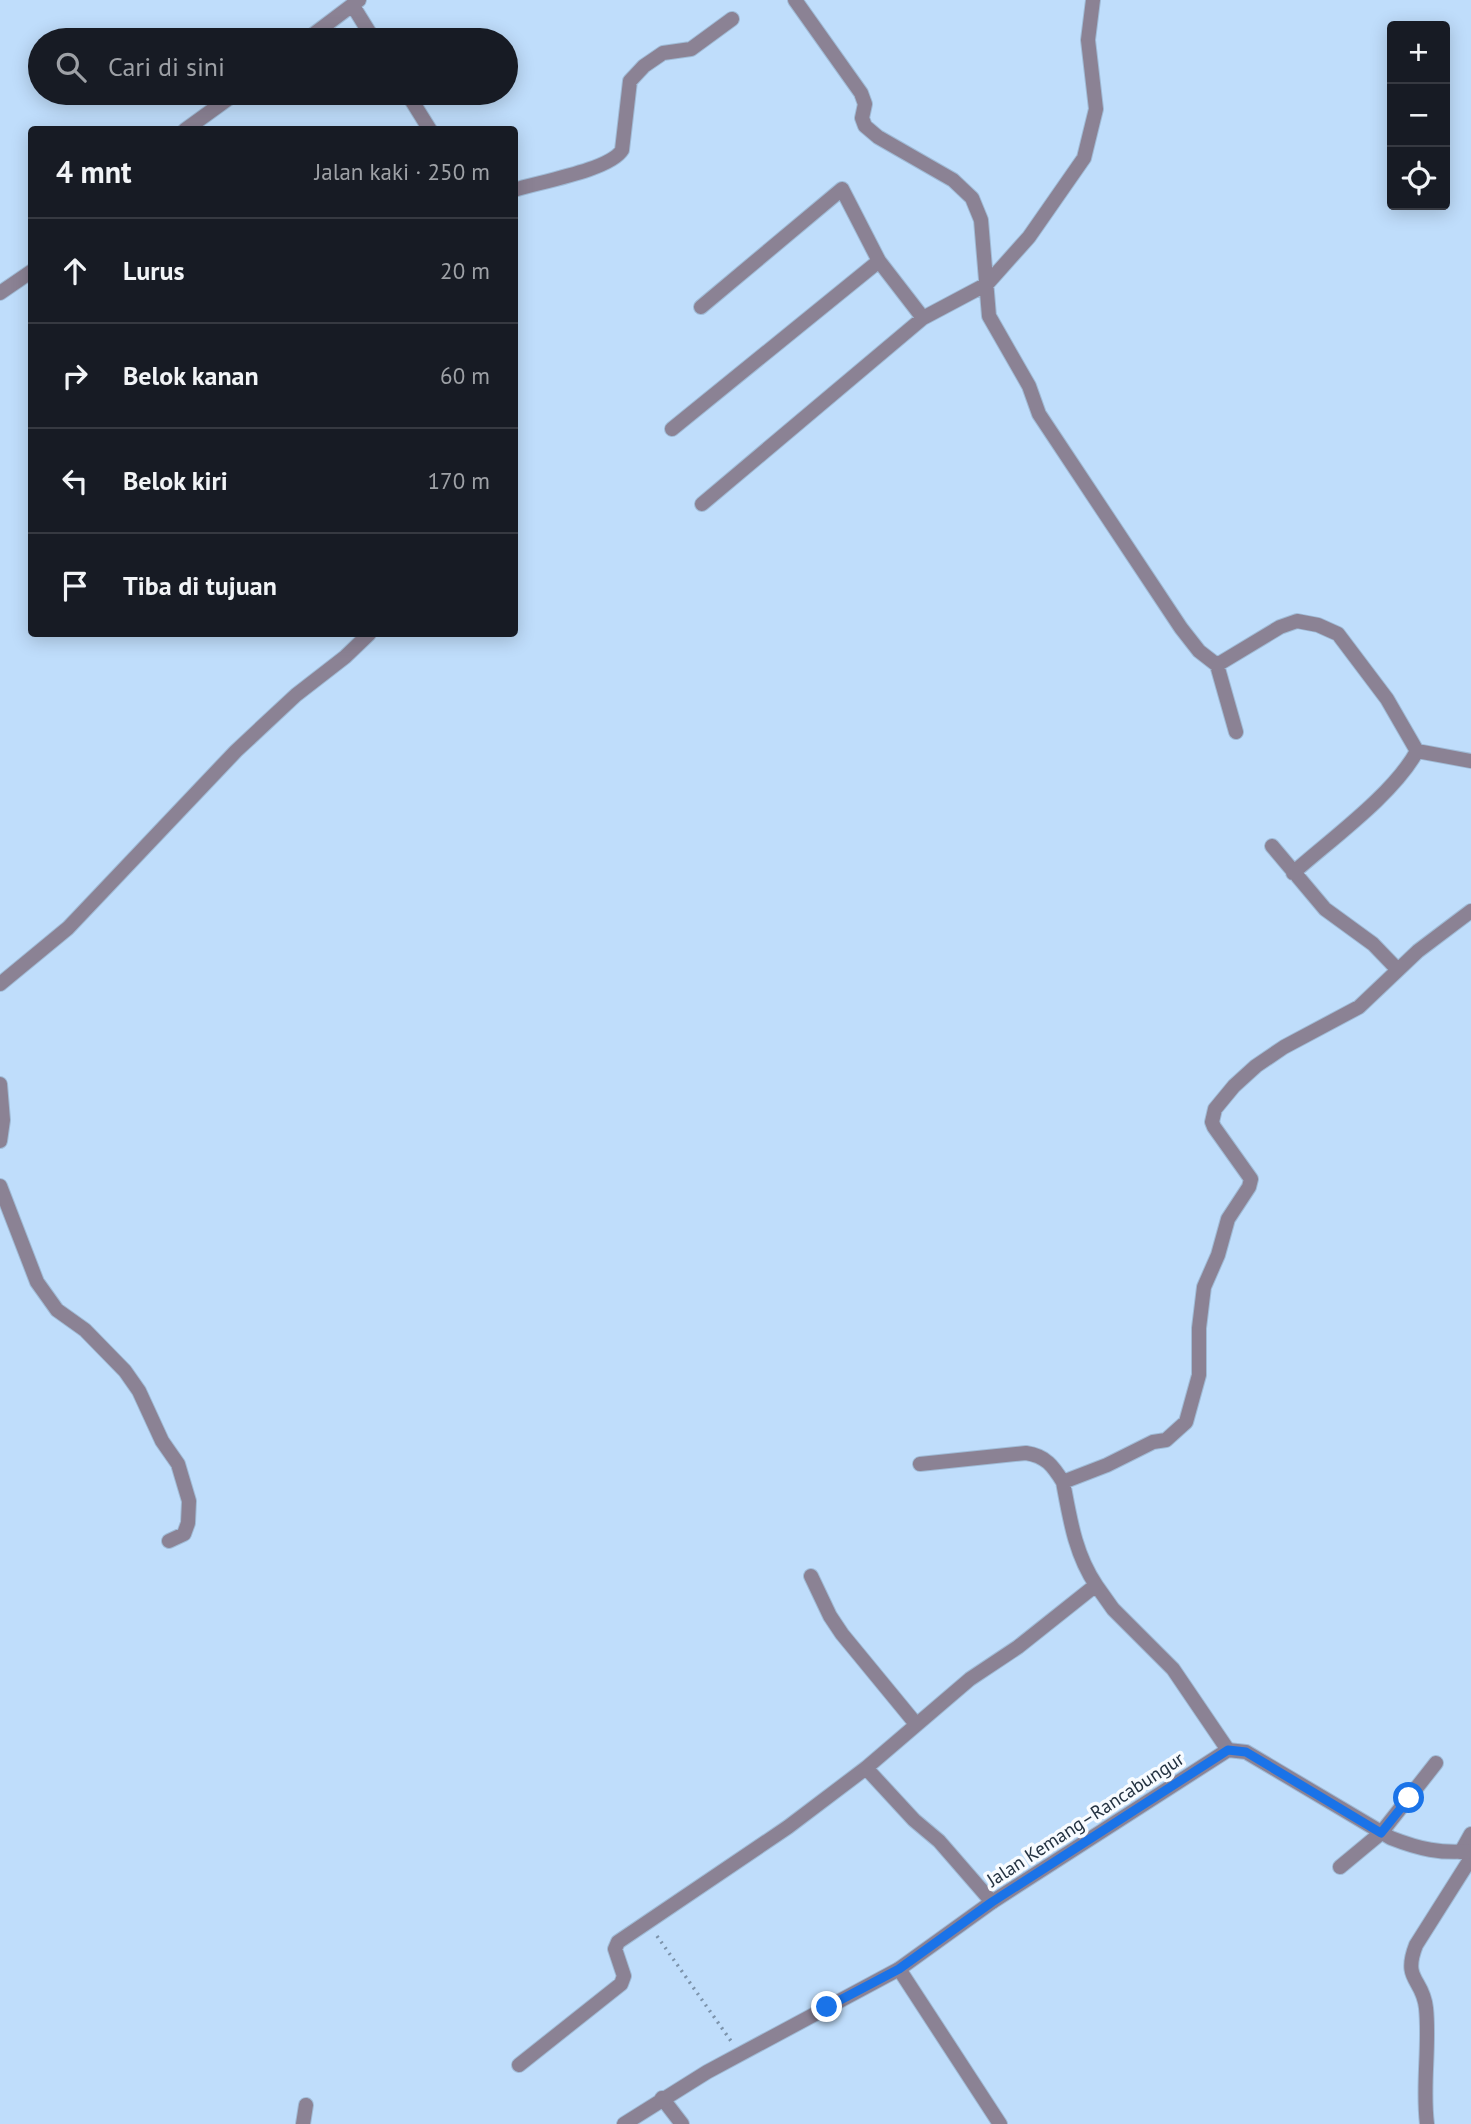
<!DOCTYPE html>
<html lang="id">
<head>
<meta charset="utf-8">
<style>
  :root { --surface:#171b24; --page:#20242c; --text:#f1f3f6; --muted:#9ea1a6; --line:#363941 }
  body { margin:0; font-family:"PT Sans",sans-serif; background:var(--page); color:var(--text) }
  .controls { position:absolute; right:21px; top:21px; display:grid; overflow:hidden; border-radius:7px; box-shadow:0 4px 18px #0003 }
  .controls button { width:63px; height:63px; display:grid; place-items:center; padding:0; border:0; border-bottom:2px solid var(--line); background:var(--surface); color:var(--text); font:35px sans-serif }
  .stop { position:absolute; width:21px; height:21px; margin:-16px; border:5px solid #1a73e8; border-radius:50%; background:#fff }
  .stop.end { background:#1a73e8; border-color:#fff; box-shadow:0 2px 7px #0008 }
  .list { margin:0; padding:0; list-style:none }
  h2 { display:flex; justify-content:space-between; align-items:center; height:91px; margin:0; padding:0 28px; font-size:30px }
  h2 small { font-size:23px; font-weight:400; color:var(--muted) }
  .list li { display:grid; grid-template-columns:46px 1fr auto; gap:21px; align-items:center; box-sizing:border-box; height:105px; padding:0 28px; border-top:2px solid var(--line) }
  .list b { display:block; font-size:26px; white-space:nowrap }
  .list em { font-size:23px; font-style:normal; color:var(--muted) }
  .icon { flex:none; width:38px; height:38px; fill:none; stroke:currentColor; stroke-width:2; stroke-linecap:round; stroke-linejoin:round }
  .map { position:relative; flex:none; width:1471px; height:2124px; overflow:hidden }
  .search { position:absolute; background:var(--surface); box-shadow:0 4px 18px #0003; left:28px; top:28px; width:490px; height:77px; display:flex; align-items:center; gap:18px; box-sizing:border-box; padding:0 24px; border-radius:38px; color:var(--muted); font-size:26px }
  .panel { position:absolute; background:var(--surface); box-shadow:0 4px 18px #0003; left:28px; top:126px; width:490px; height:511px; border-radius:7px }
  .map>svg:first-child { display:block }
</style>
</head>
<body>
<div class="map">
<svg width="1471" height="2124" viewBox="0 0 1471 2124">
  <rect width="100%" height="100%" fill="#bfddfb"/>
  <g fill="none" stroke-linecap="round" stroke-linejoin="round">
    <defs>
      <path id="minor" d="M795,0l66,93 4,11 -3,14 3,8 13,11 75,43 19,18 9,22 8,96 40,70 10,28 142,214 18,23 18,14 63,-38 17,-6 21,4 20,9 49,65 30,52
        M353,6l21,34
        M306,40l53,-40
        M407,93l23,37
        M185,130l51,-37
        M514,190c25,-8 96,-20 108,-40l8,-69 14,-15 19,-13 28,-4 41,-30
        M0,293l32,-22
        M701,307l141,-118 37,72
        M672,429l207,-168 44,57
        M702,504l221,-186 64,-34 42,-47 55,-79 12,-49 -8,-69 5,-40
        M1217,665l19,67
        M1272,846l53,63 48,35 25,26
        M1293,873c37,-33 101,-79 124,-122l54,10
        M0,984l68,-56 168,-177 60,-56 49,-38 24,-23
        M0,1084l3,36 -3,21
        M0,1186l37,96 20,28 28,20 40,41 14,20 23,50 16,23 11,37 -1,22 -4,11 -15,7
        M920,1464l106,-11c20,3 27,13 37,29
        M811,1576l19,40 12,18 74,90
        M1096,1585l17,24 60,60 55,81
        M866,1768l48,52 25,21 53,61
        M1461,1852l10,-18
        M1340,1867l41,-34 55,-70
        M899,1969l101,155
        M519,2065l102,-81 3,-8 -9,-27 3,-7 170,-115 78,-59 104,-89 48,-32 78,-62c-21,-31 -26,-66 -33,-103l44,-17 46,-23 13,-2 20,-18 13,-47v-47l5,-41 14,-32 10,-36 21,-32 2,-8 -37,-52 -2,-5 3,-13 19,-23 22,-20 28,-19 75,-40 59,-56 53,-40
        M662,2098l20,26
        M303,2124l3,-19
        M1427,2124c-5,-38 3,-78 -1,-116 -3,-30 -24,-27 -10,-63l55,-87"/>
      <path id="tertiary" d="M624,2124l83,-52 192,-103 93,-67 236,-152 18,2 145,86c28,11 50,16 80,13"/>
    </defs>
    <use href="#minor" stroke="#a0bbd6" stroke-width="16"/>
    <use href="#tertiary" stroke="#a0bbd6" stroke-width="16"/>
    <path stroke="#7c93ab" stroke-width="3.5" stroke-dasharray="2 5" stroke-linecap="butt" d="M657,1936l74,105"/>
    <use href="#minor" stroke="#8b8294" stroke-width="14"/>
    <use href="#tertiary" stroke="#8b8294" stroke-width="14"/>
  </g>
  <g fill="none" stroke-linecap="round" stroke-linejoin="round">
    <path stroke="#1a73e8" stroke-width="9" d="M827,2007l72,-38 93,-67 236,-152 18,2 135,81 28,-35"/>
  </g>
  <g text-anchor="middle" stroke-width="7" stroke-linejoin="round" paint-order="stroke">
    <g font-size="19" fill="#233241" stroke="#f7fbff">
      <text transform="translate(1085 1819) rotate(-33)" y="7">Jalan Kemang–Rancabungur</text>
    </g>
  </g>
</svg>
<div class="controls">
<button>+</button>
<button>−</button>
<button><svg class="icon" aria-label="locate" viewBox="0 0 24 24"><circle cx="12" cy="12" r="6"/><path d="M12 2v4M12 18v4M2 12h4M18 12h4"/></svg></button>
</div>
<div class="stop" style="left:1409px;top:1798px"></div>
<div class="stop end" style="left:827px;top:2007px"></div>
<div class="search"><svg class="icon" aria-label="search" viewBox="0 0 24 24"><circle cx="10" cy="10" r="6"/><path d="M15 15l6 6"/></svg>Cari di sini</div>
<section class="panel">
<h2>4 mnt<small>Jalan kaki · 250 m</small></h2>
<ul class="list">
<li><svg class="icon" aria-label="ahead" viewBox="0 0 24 24"><path d="M12 20V5M6 11l6-6 6 6"/></svg><div><b>Lurus</b></div><em>20 m</em></li>
<li><svg class="icon" aria-label="right" viewBox="0 0 24 24"><path d="M7 20v-9h11M14 6l5 5-5 5"/></svg><div><b>Belok kanan</b></div><em>60 m</em></li>
<li><svg class="icon" aria-label="left" viewBox="0 0 24 24"><path d="M17 20v-9H6M10 6l-5 5 5 5"/></svg><div><b>Belok kiri</b></div><em>170 m</em></li>
<li><svg class="icon" aria-label="arrive" viewBox="0 0 24 24"><path d="M6 21V4h12l-3 4 3 4H6"/></svg><div><b>Tiba di tujuan</b></div></li>
</ul>
</section>
</div>
</body>
</html>
